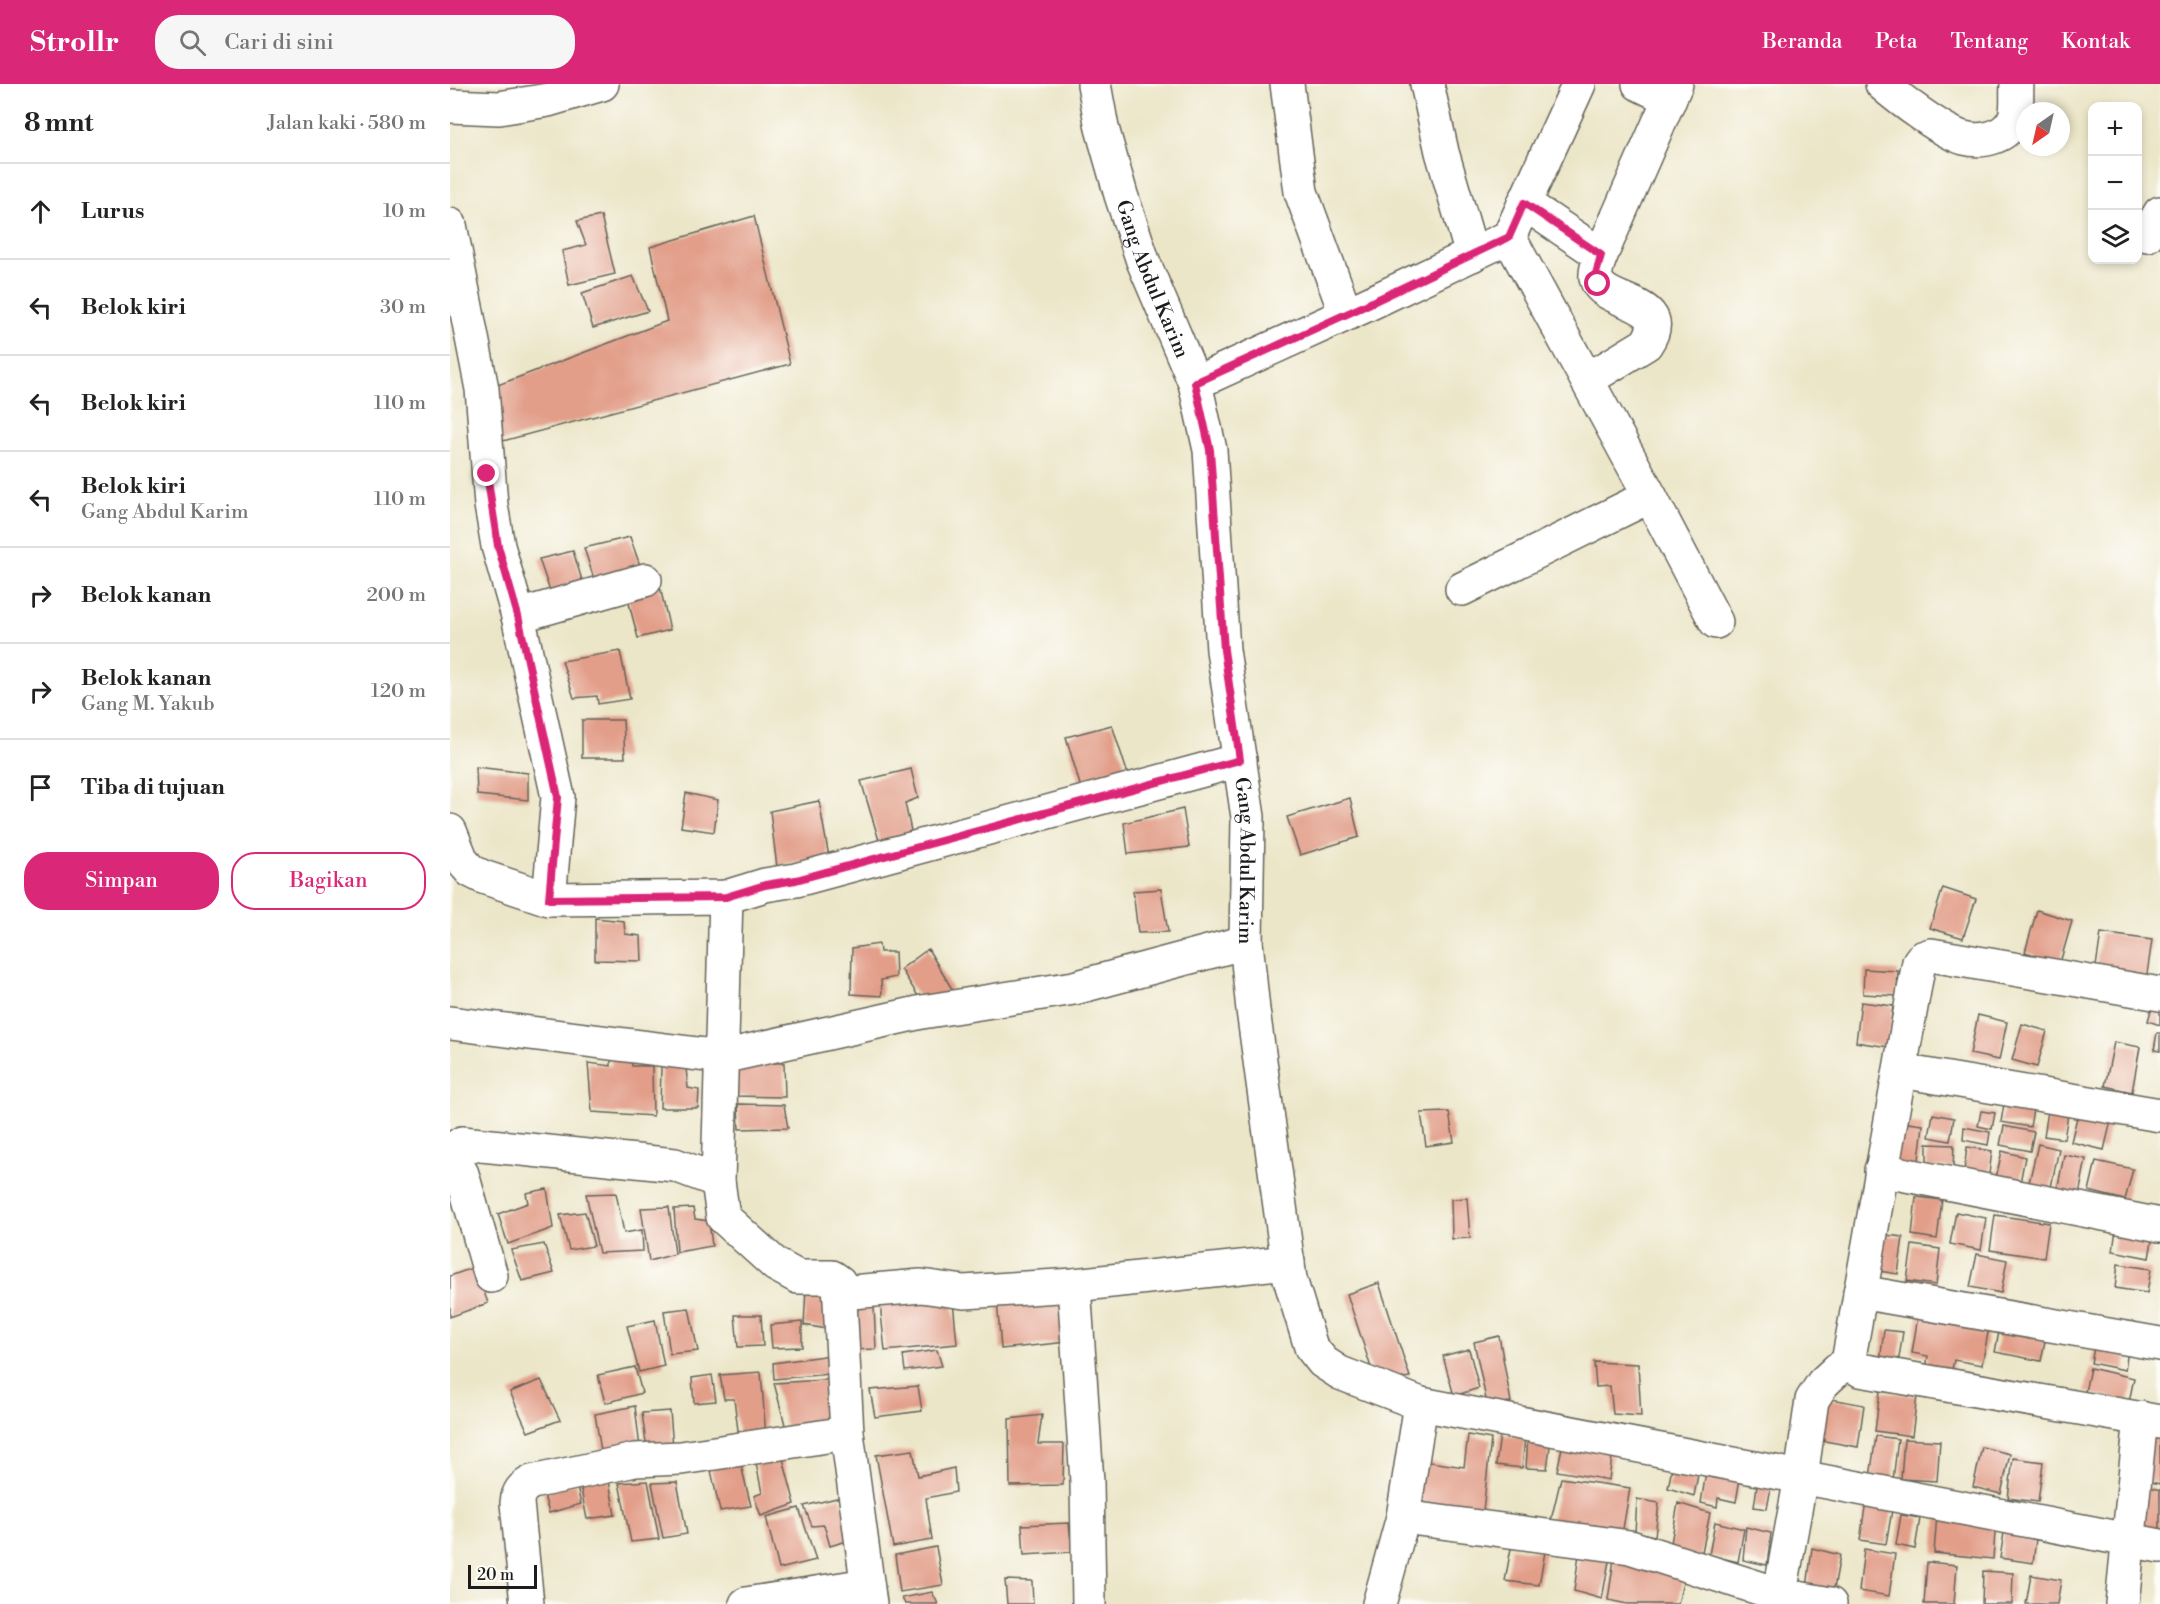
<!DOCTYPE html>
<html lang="id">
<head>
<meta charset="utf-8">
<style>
  :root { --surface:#fff; --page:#f6f6f6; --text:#222; --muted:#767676; --line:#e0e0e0; --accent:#db2777 }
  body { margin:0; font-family:"Libre Bodoni",serif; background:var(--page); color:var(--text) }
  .controls { position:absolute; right:18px; top:18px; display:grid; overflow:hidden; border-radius:12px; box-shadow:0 3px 9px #0003 }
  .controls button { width:54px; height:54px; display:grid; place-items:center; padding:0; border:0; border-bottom:2px solid var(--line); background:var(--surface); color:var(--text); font:30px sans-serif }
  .compass { position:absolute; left:1566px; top:18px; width:54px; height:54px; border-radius:50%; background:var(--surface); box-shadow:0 3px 9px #0003; rotate:214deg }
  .scale { position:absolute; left:18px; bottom:15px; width:69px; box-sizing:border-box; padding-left:6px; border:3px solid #1c1c1c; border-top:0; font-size:16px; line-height:21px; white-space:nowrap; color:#1c1c1c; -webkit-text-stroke:4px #fdfcf7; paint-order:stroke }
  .stop { position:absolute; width:18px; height:18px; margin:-14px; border:4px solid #db2777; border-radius:50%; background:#fff }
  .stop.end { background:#db2777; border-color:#fff; box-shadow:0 2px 6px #0008 }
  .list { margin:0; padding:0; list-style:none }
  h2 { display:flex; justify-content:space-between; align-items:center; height:78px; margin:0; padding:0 24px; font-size:26px }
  h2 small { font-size:20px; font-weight:400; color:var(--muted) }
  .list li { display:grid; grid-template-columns:39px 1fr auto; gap:18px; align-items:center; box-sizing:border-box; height:96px; padding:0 24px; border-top:2px solid var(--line) }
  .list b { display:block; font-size:22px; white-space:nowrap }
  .list p { margin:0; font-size:20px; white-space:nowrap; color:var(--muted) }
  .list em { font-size:20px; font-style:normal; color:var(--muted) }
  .actions { display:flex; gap:12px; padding:18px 24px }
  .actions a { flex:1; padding:14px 0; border:2px solid var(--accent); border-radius:24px; text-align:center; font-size:21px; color:var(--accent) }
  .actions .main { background:var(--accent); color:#fff }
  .icon { flex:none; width:33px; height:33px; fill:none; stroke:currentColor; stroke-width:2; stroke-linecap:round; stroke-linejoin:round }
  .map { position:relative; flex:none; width:1710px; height:1520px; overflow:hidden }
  header { display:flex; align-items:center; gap:36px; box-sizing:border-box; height:84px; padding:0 30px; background:var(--accent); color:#fff }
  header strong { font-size:28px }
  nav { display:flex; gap:33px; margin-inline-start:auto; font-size:21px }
  .search { width:420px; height:54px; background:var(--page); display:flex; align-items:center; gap:15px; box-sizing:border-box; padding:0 21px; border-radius:24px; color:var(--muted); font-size:22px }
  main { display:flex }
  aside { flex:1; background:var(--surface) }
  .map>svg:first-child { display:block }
</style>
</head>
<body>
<header>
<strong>Strollr</strong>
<div class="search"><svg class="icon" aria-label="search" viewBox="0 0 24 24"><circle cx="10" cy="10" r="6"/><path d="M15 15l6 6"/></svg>Cari di sini</div>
<nav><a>Beranda</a><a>Peta</a><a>Tentang</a><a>Kontak</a></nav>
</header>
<main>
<aside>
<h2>8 mnt<small>Jalan kaki · 580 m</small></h2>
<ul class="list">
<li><svg class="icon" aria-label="ahead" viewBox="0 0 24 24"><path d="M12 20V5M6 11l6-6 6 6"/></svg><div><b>Lurus</b></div><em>10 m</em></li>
<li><svg class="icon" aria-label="left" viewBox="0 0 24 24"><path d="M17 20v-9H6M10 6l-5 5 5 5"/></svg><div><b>Belok kiri</b></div><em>30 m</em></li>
<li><svg class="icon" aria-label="left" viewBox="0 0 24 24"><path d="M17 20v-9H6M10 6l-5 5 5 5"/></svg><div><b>Belok kiri</b></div><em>110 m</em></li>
<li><svg class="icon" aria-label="left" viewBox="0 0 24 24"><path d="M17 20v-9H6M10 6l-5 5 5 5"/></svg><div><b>Belok kiri</b><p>Gang Abdul Karim</p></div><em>110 m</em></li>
<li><svg class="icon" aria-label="right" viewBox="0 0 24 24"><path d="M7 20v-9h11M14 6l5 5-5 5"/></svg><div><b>Belok kanan</b></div><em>200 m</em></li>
<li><svg class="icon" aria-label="right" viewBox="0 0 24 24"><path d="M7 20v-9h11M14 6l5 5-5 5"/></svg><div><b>Belok kanan</b><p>Gang M. Yakub</p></div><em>120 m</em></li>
<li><svg class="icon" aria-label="arrive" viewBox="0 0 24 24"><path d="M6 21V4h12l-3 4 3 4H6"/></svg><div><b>Tiba di tujuan</b></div></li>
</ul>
<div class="actions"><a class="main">Simpan</a><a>Bagikan</a></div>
</aside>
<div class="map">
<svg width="1710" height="1520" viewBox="0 0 1710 1520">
  <rect width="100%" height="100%" fill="#fdfcf7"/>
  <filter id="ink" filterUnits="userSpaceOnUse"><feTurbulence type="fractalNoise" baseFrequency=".0167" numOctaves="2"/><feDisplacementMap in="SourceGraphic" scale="12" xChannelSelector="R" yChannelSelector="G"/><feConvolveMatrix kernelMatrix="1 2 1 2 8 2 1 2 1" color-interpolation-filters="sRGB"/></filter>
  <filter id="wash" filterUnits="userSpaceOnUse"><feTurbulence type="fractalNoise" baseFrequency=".008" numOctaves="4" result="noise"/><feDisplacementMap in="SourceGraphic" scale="24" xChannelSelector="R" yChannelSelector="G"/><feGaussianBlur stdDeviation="1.35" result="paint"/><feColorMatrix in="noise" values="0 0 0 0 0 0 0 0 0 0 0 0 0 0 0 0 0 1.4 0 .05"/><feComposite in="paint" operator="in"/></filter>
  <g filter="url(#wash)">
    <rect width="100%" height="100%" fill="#ece6c9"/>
    <g id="blocks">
      <path fill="#e29e89" d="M151,132l14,58 -46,11 -7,-34 24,-6 -9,-24z
        M304,132l36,148 -291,78 -9,-54 177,-67 -17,-74z
        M183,192l15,35 -55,17 -11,-35z
        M180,453l13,37 -46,14 -13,-40z
        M123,467l12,39 -33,7 -13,-38z
        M210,503l10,43 -32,8 -12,-46z
        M170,567l10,48 -32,5 -1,-8 -23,2 -12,-37z
        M132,636h41l2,38h-43z
        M662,641l18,56 -47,14 -17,-58z
        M26,683l52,6v27l-51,-5z
        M461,685l7,29 -13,5 8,37 -32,7 -20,-66z
        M236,709l32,7 -4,32 -33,-5z
        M900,714l9,39 -59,18 -13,-38z
        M369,717l10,56 -52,10 -7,-56z
        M733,725l6,38 -61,7 -4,-31z
        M1493,804l33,11 -13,39 -33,-10z
        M711,805l7,43 -30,1 -5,-42z
        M1587,826l35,11 -12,42 -35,-11z
        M145,834l29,3 1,13 16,2 1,25 -47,-1z
        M1651,849l51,7 -6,41 -51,-8z
        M429,860l1,8h15l1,25 -15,3 1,16 -31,-2 1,-46z
        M478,865l24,40 -29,15 -22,-35z
        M1414,885l34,2 -1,25 -34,-2z
        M1704,916l6,2v23l-12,-4z
        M1411,918l32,4 -5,41 -32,-5z
        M1528,931l29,7 -8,38 -29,-6z
        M1572,940l25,7 -10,36 -25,-7z
        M1707,949h3v18l-6,-1z
        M1664,958l26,5 -8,45 -27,-6z
        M161,973h20l1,9h20l1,50 -61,-4 -4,-49 23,3z
        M283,978l51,1 1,34 -52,-1z
        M211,982l25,2 2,20 11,2 -1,18h-38z
        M1555,1014l29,5 -4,24 -29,-5z
        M288,1020l46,1 4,23 -49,1z
        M1599,1021l20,3 -5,31 -20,-3z
        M1531,1027l14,2 -3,16 -14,-3z
        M999,1028l5,30 -28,4 -5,-33z
        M1628,1029l33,8 -7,29 -33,-8z
        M1483,1030l21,4 -4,23 -21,-4z
        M1443,1037l30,4 -5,43 -30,-5z
        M1554,1042l30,6 -4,19 -30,-6z
        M1514,1043l26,5 -2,13 -25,-5z
        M1477,1060l27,1 -1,23 -26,-1z
        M1588,1060l21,5 -9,43 -22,-5z
        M1517,1063l25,4 -3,23 -25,-3z
        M1552,1067l23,6 -5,26 -24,-5z
        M1614,1071l22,4 -7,36 -22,-4z
        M1646,1077l37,8 -8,31 -36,-9z
        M97,1105l6,39 -45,16 -10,-30 30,-11 -2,-10z
        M166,1109l8,40 18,-3 1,21 -44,2 -13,-59z
        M1466,1113l26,3 -5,39 -25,-4z
        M1017,1114l3,40 -18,1 -1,-40z
        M219,1123l6,47 -26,7 -8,-53z
        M243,1124l2,11 14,2 3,25 -35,6 -3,-43z
        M135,1128l9,34 -25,4 -9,-35z
        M1506,1128l30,6 -5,32 -31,-6z
        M1545,1131l54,8 -5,35 -54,-8z
        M1666,1145l37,6 -4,23 -36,-7z
        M1427,1150l26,3 -5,37 -26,-4z
        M94,1160l10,29 -32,8 -11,-31z
        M1462,1161l28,4 -4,36 -29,-4z
        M1527,1170l30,6 -6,33 -31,-6z
        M1668,1180l33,5 -4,24 -32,-5z
        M25,1183l13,36 -38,14v-41z
        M929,1199l31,94 -34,6 -29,-89z
        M356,1203l29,4 -2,39 -29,-5z
        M614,1207l3,51 -66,7 -4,-49z
        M503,1216l4,44 -72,7 -5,-47z
        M424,1223l2,42 -26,1v-42z
        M239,1224l9,43 -28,3 -6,-43z
        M1469,1226l71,12 -8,43 -28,-5 -3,14 -25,-5 2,-13 -16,-3z
        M285,1231h26l2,31 -25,1z
        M205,1236l9,46 -25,6 -12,-46z
        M352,1238v25l-30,1 -2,-23z
        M1550,1243l46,9 -5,25 -46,-9z
        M1434,1246l19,2 -5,32 -18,-3z
        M1049,1252l12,66 -24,2 -13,-62z
        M1646,1254l33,6 -4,26 -34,-7z
        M1019,1265l10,39 -25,8 -11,-40z
        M487,1266l5,16 -37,5 -2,-16z
        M388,1270l2,19 -66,6 -1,-16z
        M1144,1278l44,2 3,52 -28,-2 -3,-28 -14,1z
        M185,1283l7,26 -37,10 -7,-28z
        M1640,1284l44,10 -5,24 -44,-10z
        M311,1288l5,65 -27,1 -5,-39h-10l-4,-24z
        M262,1291l4,26 -22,2 -2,-25z
        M390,1295l4,45 -56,12 -14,-53z
        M91,1296l19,40 -32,12 -18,-40z
        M468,1302l4,25 -47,6 -5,-27z
        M1430,1307l37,5 -5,40 -37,-5z
        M1376,1314l38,7 -6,42 -39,-7z
        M185,1322l5,42 -38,9 -7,-43z
        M220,1327l3,36 -26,3 -5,-37z
        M592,1331l-4,29h26l-1,41 -53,1 -1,-67z
        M1050,1350l25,4 -3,30 -26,-3z
        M1018,1351l23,4 -9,81 -70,-7 5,-53 47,7z
        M1078,1351l23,3 -4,31 -21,-1z
        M1696,1351l14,2v47l-19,-4z
        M1426,1352l22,3 -5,41 -23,-3z
        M1114,1354l49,11 -4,31 -52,-9z
        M1454,1355l36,2 -3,40 -36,-2z
        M1532,1363l28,7 -9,40 -28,-7z
        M463,1366l5,26 36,-8 2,24 -30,6 6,42 -39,7 -17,-92z
        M332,1371l13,49 -34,12 -7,-20 8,-3 -7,-35z
        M289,1373l12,49 -31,5 -10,-45z
        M1224,1374l26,6 -6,32 -26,-8z
        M1563,1374l30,4 -5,40 -30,-4z
        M1258,1376l34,7 -6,35 -18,-4 -1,9 -16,-4z
        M158,1391l7,40 -28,4 -8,-39z
        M1111,1394l69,10 -7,41 -72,-9z
        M1308,1395l14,3 -5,27 -13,-2z
        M198,1397l11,58 -28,3 -12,-59z
        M227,1398l10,52 -24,4 -11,-55z
        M126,1399l5,21 -32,9 -6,-21z
        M1696,1402l14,4v46l-22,-4z
        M391,1413l12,42 -23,7 -6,-21 -12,1 -8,-20z
        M1187,1415l22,4 -4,33 -20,-3z
        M1416,1417l27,4 -7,39 -26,-4z
        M1228,1419l32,10 -9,44 -31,-8z
        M349,1424l17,52 -37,9 -13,-52z
        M1487,1430l59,6 -3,39 -59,-6z
        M1451,1431l19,3 -5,31 -19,-4z
        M1265,1438l29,7 -6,33 -29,-7z
        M619,1439l3,29 -48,3 -2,-30z
        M1555,1442l32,5 -4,32 -33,-5z
        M1296,1443l25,6 -4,32 -24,-5z
        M486,1463l7,38 -43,7 -5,-37z
        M1061,1464l34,4 -6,33 -34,-4z
        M1362,1464l28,7 -7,40 -26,-7z
        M1414,1465l31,5 -6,42 -30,-5z
        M1129,1470l30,7 -7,38 -28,-8z
        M1164,1475l70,19 -6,26h-51l-19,-4z
        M1477,1478l30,3 -3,39h-30z
        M1533,1487l30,2 -1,31h-30z
        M1581,1491l30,5 -4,24h-31z
        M555,1496l27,1 1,23h-26z
        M482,1508l6,12h-33l-3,-6z"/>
    </g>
  </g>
  <g filter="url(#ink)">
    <use href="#blocks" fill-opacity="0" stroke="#656359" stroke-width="1.5"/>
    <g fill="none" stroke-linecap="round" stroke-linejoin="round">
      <defs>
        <g id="minor">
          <path id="s1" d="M644,0l8,44 19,67 22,66 52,122 15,67 13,200 25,167 -2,125 7,68 37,269 21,68 12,15 17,11 81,31 739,142"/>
          <path d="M837,0l14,108 45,122"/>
          <path d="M977,0l15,68 30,103"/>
          <path d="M1189,0l31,15"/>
          <path d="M1432,0c17,15 62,49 82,54 20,5 43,-1 51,-21 3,-10 1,-23 2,-33"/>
          <path d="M0,22l49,2 49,-8 54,-16"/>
          <path d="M1074,119l77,52 75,-171"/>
          <path d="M0,141l32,164 9,116 7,41 20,70 40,181 -9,102"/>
          <path d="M1697,151l13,-22"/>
          <path d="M1059,153l141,259 66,126"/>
          <path d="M1137,296l59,-36c31,-46 -47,-38 -50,-67 -1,-7 3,-16 5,-22"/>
          <path d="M745,299l167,-76 147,-70 70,-153"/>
          <path d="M1012,505l188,-93"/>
          <path d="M68,532l127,-36"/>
          <path d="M0,747l12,30 9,10 12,6 66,22 177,-2 39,-12 31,-5 444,-120"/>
          <path d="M276,813l-8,284 5,36 53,48 22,12h34l7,5 8,151 23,171"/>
          <path d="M1710,910l-229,-39 -9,3 -3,4 -70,395 2,6 9,7 300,52"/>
          <path d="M0,939l272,34 200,-45 152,-24 172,-46"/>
          <path d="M1451,987l259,44"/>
          <path d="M1431,1086l279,55"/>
          <path d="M41,1192l-29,-102 -8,-15 1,-11 7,-5 213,22 43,16"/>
          <path d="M624,1201l13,197 2,122"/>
          <path d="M1410,1208l300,52"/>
          <path d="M390,1209l81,-7 43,6 110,-7 214,-23"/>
          <path d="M953,1433l227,30 151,48 49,9"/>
          <path d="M77,1520l-10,-101c1,-11 5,-16 15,-21l103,-22 46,-2 166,-25"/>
          <path d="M296,1520l121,-19"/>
          <path d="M929,1520l24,-87 18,-113"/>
          <path d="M1328,1520l23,-127 11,-77 11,-17 15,-14 13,-6"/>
          <path d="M1672,1520l19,-186"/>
        </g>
      </defs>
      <use href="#minor" stroke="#656359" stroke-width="36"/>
      <use href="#minor" stroke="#fff" stroke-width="33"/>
    </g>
  </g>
  <g fill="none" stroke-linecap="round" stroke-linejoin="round" filter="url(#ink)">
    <path stroke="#db2777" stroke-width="8" d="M37,390l11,72 20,70 40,181 -9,102 177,-2 39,-12 31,-5 444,-120 -16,-110 -14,-200 -15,-67 167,-76 147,-70 15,-34 77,52 -5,19 2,10"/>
  </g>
  <g text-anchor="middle" stroke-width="5" stroke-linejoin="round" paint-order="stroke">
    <g font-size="20" fill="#1c1c1c" stroke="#fdfcf7">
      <text dy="7" stroke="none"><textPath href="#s1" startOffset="204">Gang Abdul Karim</textPath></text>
      <text dy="7" stroke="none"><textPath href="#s1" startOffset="798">Gang Abdul Karim</textPath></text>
    </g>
  </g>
</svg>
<div class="controls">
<button>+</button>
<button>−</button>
<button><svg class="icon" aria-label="layers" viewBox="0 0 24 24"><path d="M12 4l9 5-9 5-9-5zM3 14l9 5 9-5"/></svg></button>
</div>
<svg class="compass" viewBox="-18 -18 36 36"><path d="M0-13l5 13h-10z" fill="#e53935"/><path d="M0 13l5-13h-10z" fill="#767676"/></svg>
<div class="scale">20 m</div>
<div class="stop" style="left:1148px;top:200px"></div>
<div class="stop end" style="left:37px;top:390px"></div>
</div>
</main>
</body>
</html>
